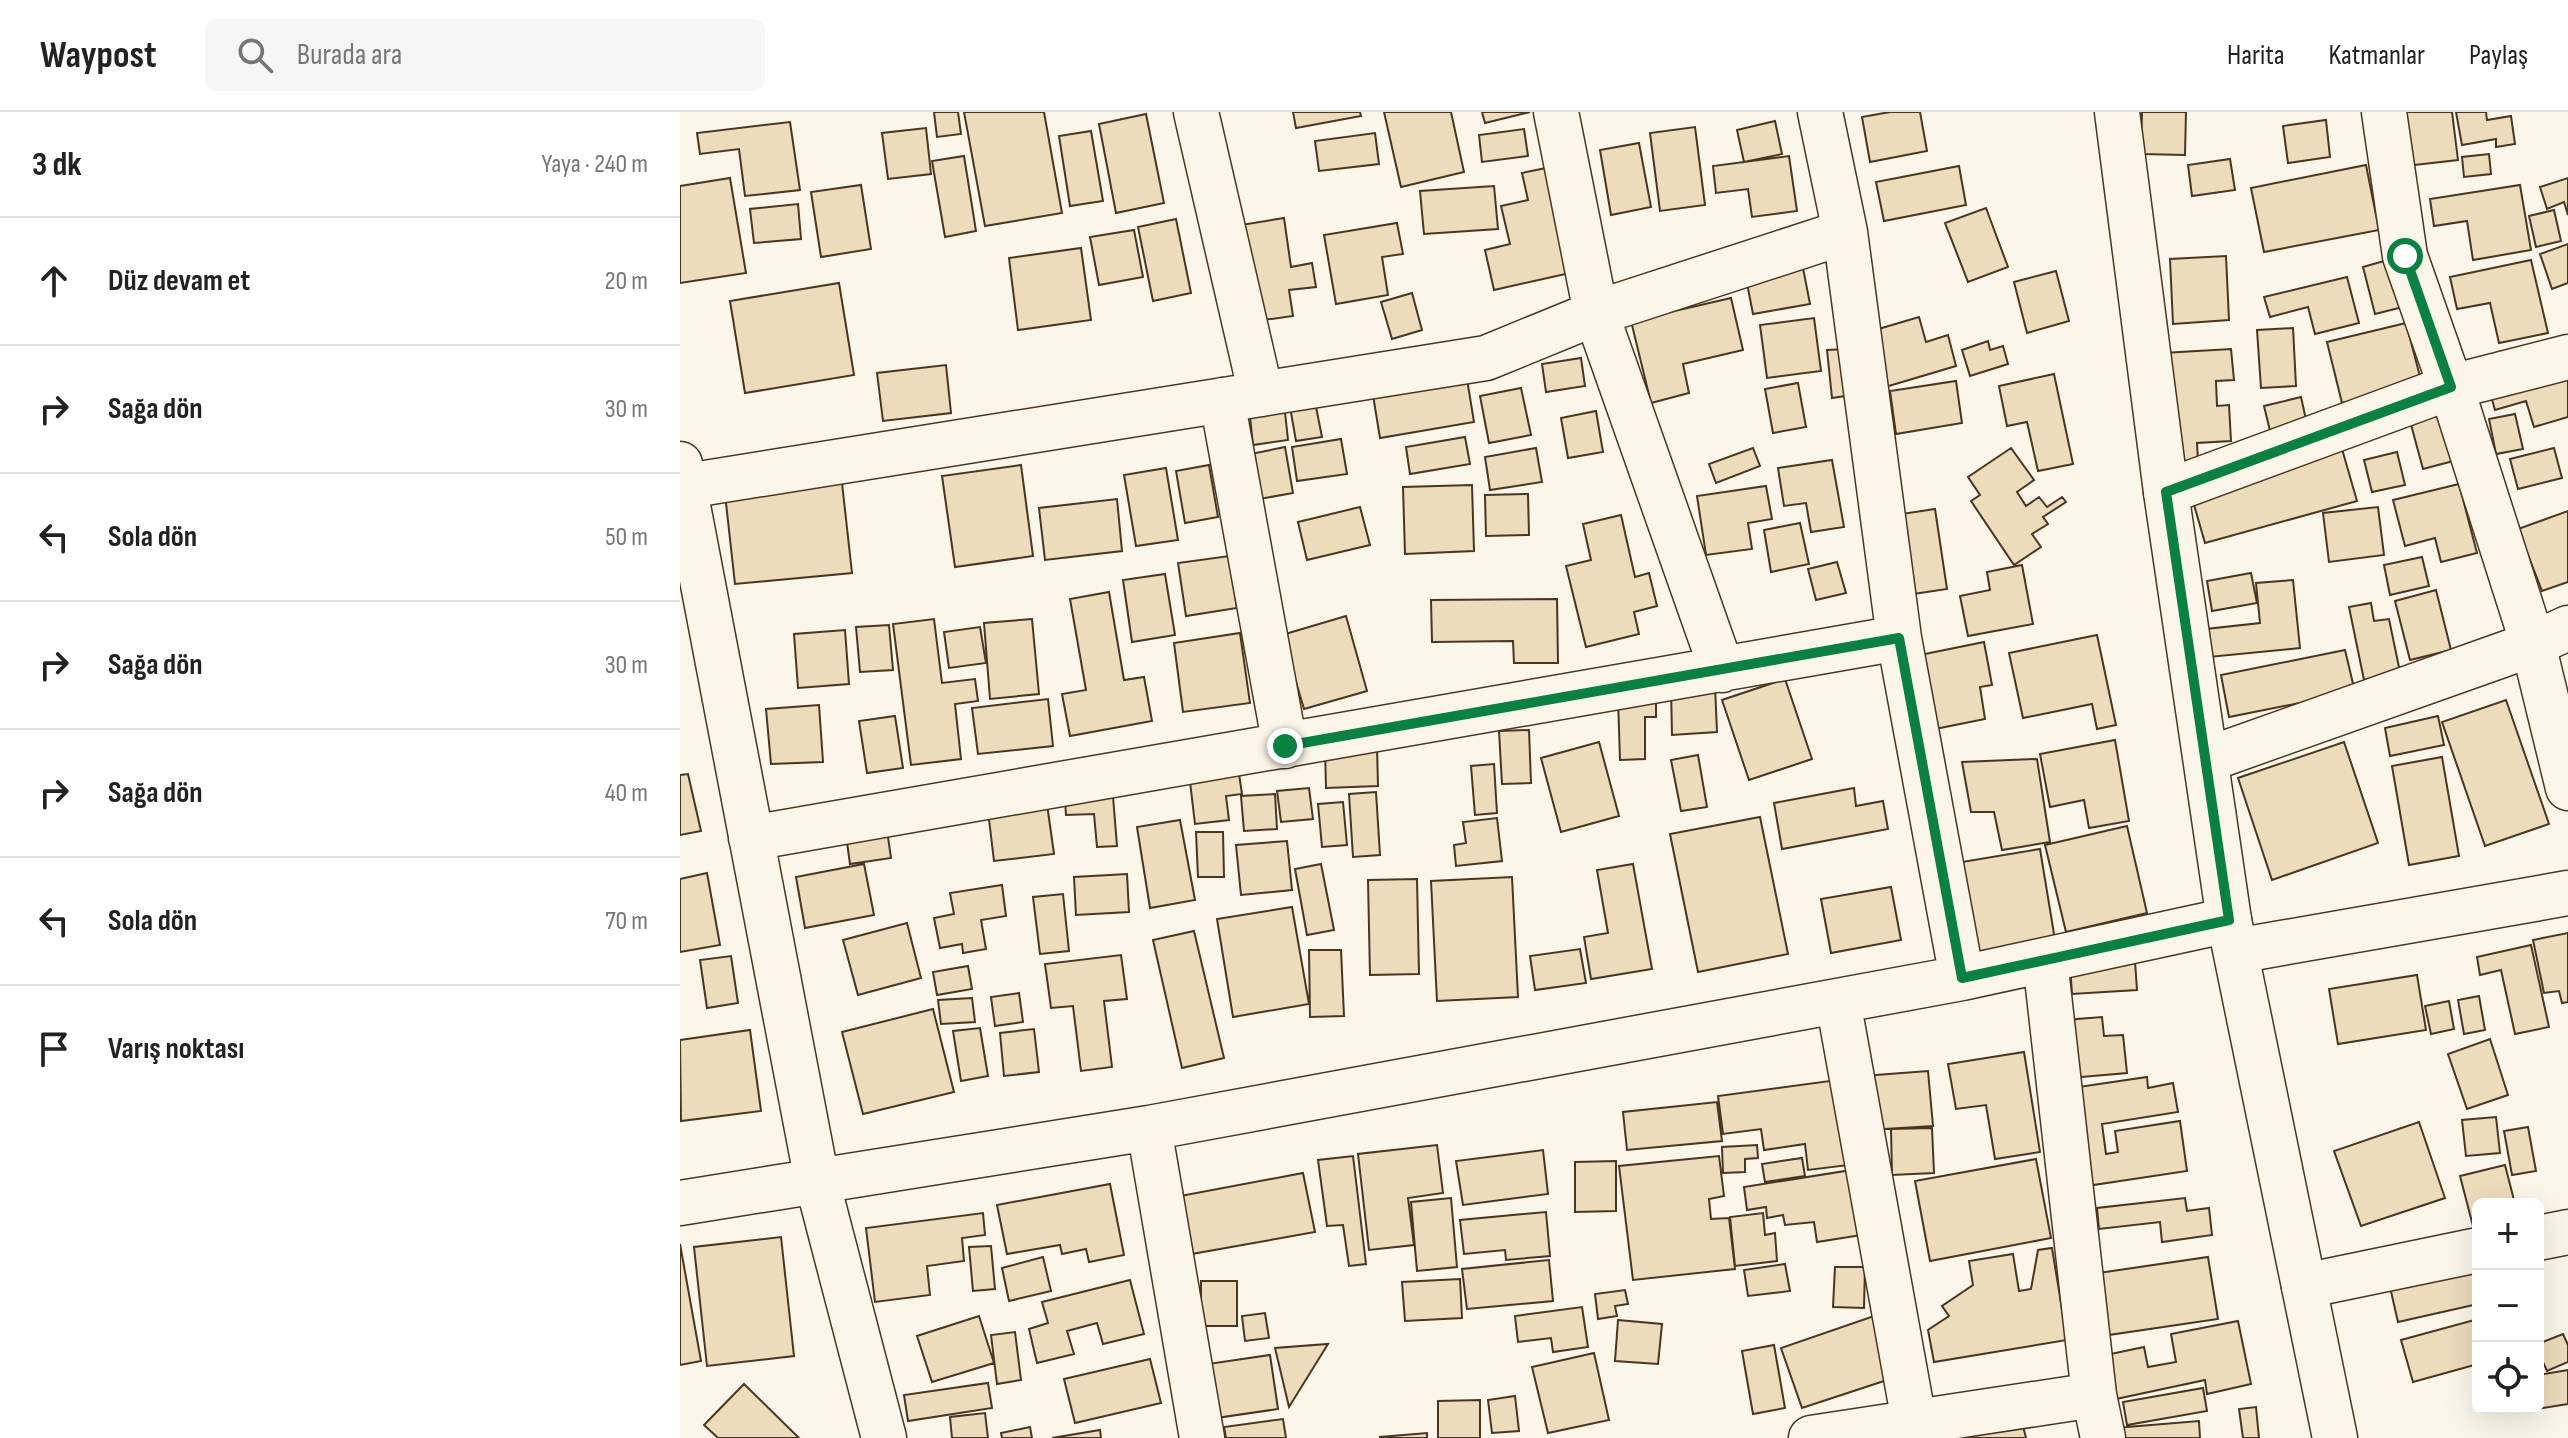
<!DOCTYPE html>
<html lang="tr">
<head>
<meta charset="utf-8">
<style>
  :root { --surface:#fff; --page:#f6f6f6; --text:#222; --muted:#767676; --line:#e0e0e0 }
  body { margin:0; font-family:"Sofia Sans Condensed",sans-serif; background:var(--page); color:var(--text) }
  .controls { position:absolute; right:24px; bottom:24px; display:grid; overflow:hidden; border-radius:12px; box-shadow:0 8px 32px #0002 }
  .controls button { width:72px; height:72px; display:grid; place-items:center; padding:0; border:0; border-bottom:2px solid var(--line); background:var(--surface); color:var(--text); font:40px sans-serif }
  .stop { position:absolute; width:24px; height:24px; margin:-18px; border:6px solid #0b8043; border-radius:50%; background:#fff }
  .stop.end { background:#0b8043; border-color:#fff; box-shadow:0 2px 8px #0008 }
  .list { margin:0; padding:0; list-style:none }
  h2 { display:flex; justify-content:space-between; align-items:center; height:104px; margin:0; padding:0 32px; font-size:34px }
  h2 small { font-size:26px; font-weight:400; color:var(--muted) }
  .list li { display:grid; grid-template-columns:52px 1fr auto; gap:24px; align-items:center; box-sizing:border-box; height:128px; padding:0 32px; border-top:2px solid var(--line) }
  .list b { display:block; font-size:30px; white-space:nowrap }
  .list em { font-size:26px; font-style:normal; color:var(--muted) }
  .icon { flex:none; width:44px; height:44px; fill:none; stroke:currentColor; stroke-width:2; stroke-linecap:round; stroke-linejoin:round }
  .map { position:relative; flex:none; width:1888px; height:1326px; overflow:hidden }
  header { display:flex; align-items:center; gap:48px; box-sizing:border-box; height:112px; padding:0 40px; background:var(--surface); border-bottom:2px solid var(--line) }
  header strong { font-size:38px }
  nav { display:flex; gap:44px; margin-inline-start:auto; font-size:28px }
  .search { width:560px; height:72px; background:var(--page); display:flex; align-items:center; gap:20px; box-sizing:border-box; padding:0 28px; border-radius:12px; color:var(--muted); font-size:30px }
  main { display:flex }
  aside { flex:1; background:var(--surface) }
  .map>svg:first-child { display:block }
</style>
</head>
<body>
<header>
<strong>Waypost</strong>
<div class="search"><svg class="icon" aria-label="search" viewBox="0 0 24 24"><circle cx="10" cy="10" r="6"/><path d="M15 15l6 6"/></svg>Burada ara</div>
<nav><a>Harita</a><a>Katmanlar</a><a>Paylaş</a></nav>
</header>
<main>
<aside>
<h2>3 dk<small>Yaya · 240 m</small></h2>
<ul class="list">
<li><svg class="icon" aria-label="ahead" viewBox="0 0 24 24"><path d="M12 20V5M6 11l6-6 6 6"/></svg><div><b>Düz devam et</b></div><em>20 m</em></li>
<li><svg class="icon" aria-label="right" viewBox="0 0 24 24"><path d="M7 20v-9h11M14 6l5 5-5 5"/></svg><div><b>Sağa dön</b></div><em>30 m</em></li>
<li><svg class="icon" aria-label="left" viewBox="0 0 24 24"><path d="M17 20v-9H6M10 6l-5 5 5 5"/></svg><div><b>Sola dön</b></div><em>50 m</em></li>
<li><svg class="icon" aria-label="right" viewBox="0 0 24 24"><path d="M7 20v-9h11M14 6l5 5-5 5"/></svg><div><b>Sağa dön</b></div><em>30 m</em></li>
<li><svg class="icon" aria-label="right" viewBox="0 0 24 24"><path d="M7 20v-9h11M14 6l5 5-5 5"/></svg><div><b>Sağa dön</b></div><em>40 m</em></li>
<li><svg class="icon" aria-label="left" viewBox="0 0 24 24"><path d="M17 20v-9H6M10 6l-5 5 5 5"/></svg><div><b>Sola dön</b></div><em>70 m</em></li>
<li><svg class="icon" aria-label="arrive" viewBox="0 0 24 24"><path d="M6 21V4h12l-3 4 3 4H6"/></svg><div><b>Varış noktası</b></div></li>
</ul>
</aside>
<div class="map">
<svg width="1888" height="1326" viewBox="0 0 1888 1326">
  <rect width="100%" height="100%" fill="#fbf6e9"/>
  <path fill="#ecdcbc" stroke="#4a3520" stroke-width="2" d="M254,0h24l3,22 -24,3z
    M284,0h80l18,101 -77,13z
    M613,0h67l1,4 -65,12z
    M704,0h67l13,60 -63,15z
    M802,0h48l-45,11z
    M1210,0h30l7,39 -57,11 -8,-45z
    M1462,0h44l-1,43 -44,-1z
    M1711,0h61l6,48 -61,7z
    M1776,0h30l1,8 24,-4 4,28 -19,3v-8l-34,6z
    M466,2l18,89 -48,10 -17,-89z
    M1646,8l4,37 -42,6 -5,-37z
    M1095,9l7,33 -38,8 -7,-32z
    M110,10l10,68 -55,6 -6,-47 -39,5 -3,-21z
    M1015,15l10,78 -45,6 -10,-78z
    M246,16l5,46 -43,5 -6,-46z
    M844,17l4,27 -46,6 -3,-27z
    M411,19l12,70 -33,5 -11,-70z
    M695,21l4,31 -60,7 -4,-30z
    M959,31l12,64 -40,8 -11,-65z
    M1809,42l2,20 -27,3 -2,-20z
    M284,44l12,75 -31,6 -13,-76z
    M1109,44l8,55 -45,6 -4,-28 -32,4 -3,-27z
    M1550,47l5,31 -43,6 -4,-31z
    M1686,53l13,65 -115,22 -13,-64z
    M1279,54l7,39 -82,16 -8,-39z
    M866,56l24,105 -76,17 -9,-40 25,-6 -9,-38 27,-6 -6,-27z
    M50,66l16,95 -66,10v-97z
    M1888,66v37l-4,-13 -17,7 -7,-22z
    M181,73l10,64 -50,8 -10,-65z
    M1840,73l11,65 -58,10 -6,-39 -33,5 -4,-27z
    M814,74l4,43 -74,5 -4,-43z
    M118,92l3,35 -47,4 -4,-34z
    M1306,96l22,59 -40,15 -23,-59z
    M1874,98l7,31 -25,6 -7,-31z
    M604,106l7,49 21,-4 4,24 -27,3 4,26 -44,6 -14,-96z
    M496,107l15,74 -38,8 -15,-74z
    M717,111l6,31 -21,3 6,38 -52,9 -12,-69z
    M454,118l9,47 -44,8 -9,-48z
    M1888,132v39l-16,6 -12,-35z
    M401,136l10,72 -73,10 -9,-72z
    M1546,144l3,64 -56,4 -3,-65z
    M1711,147l12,48 -28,7 -12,-47z
    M1851,148l17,73 -49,10 -9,-40 -33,6 -7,-32z
    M1123,156l7,36 -57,10 -7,-36z
    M1376,159l13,50 -42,12 -13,-51z
    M1667,165l12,46 -44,11 -7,-27 -38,10 -6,-20z
    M159,171l15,92 -109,18 -15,-92z
    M732,181l10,37 -30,9 -11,-37z
    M1051,186l12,52 -60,14 6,29 -38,10 -20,-82z
    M1239,205l7,25 22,-7 8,31 -74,22 -17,-55z
    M1134,206l7,53 -54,7 -7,-53z
    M1726,211l16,61 -80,19 -15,-61z
    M1613,216l3,58 -35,2 -4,-58z
    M1308,229l2,9 13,-4 5,18 -38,12 -8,-26z
    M1166,237l6,46 -20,3 -5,-48z
    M1551,237l3,31 -18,1 1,25 12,-1 2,36 -34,2 2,35 -28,1 -8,-126z
    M901,246l4,28 -39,6 -4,-28z
    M266,253l5,48 -68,8 -6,-48z
    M786,261l8,49 -94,16 -8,-49z
    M1374,262l19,90 -35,7 -11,-49 -20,4 -8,-40z
    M1888,266v39l-34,10 -8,-26 -31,9 -4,-14z
    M1276,269l6,42 -66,11 -6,-43z
    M1118,271l8,44 -33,6 -8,-44z
    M841,276l10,47 -42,8 -9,-47z
    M1621,285l9,41 -36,9 -10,-41z
    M635,290l7,35 -26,4 -6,-34z
    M604,291l4,37 -35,5 -4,-38z
    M916,299l7,41 -35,6 -7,-40z
    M1769,299l12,48 -38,10 -13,-48z
    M1835,302l8,35 -27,5 -7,-35z
    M785,325l5,27 -60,10 -4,-27z
    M661,327l6,35 -50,7 -5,-34z
    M605,335l8,46 -39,7 -8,-45z
    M856,336l6,34 -52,8 -5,-33z
    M1073,336l7,18 -44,17 -7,-19z
    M1331,336l23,32 -17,12 9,14 13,-9 8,10 15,-10 4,5 -23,15 5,7 -16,10 9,13 -27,18 -43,-64 9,-6 -12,-18z
    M1874,336l8,30 -44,11 -8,-30z
    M1662,337l15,52 -152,42 -15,-52z
    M1717,340l8,33 -33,7 -8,-32z
    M1152,348l12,67 -33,5 -5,-29 -22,3 -6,-38z
    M341,353l12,91 -78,11 -13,-91z
    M529,353l9,52 -33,6 -9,-52z
    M486,356l12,72 -42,6 -12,-71z
    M161,362l11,99 -117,11 -11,-99z
    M1779,372l18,69 -36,9 -6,-24 -30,8 -12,-46z
    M792,373l2,66 -69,3 -2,-67z
    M1086,374l6,33 -24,4 4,26 -46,6 -9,-59z
    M848,382l1,41 -43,1 -1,-41z
    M437,387l5,52 -77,9 -6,-52z
    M680,395l10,38 -63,15 -9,-38z
    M1698,395l6,48 -55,7 -6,-49z
    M1255,397l12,80 -47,7 -12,-80z
    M1888,399v71l-26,9 -24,-62z
    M941,403l14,62 14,-4 8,33 -23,6 5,22 -53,13 -20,-81 25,-6 -8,-36z
    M1120,411l9,41 -38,8 -7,-42z
    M549,444l8,52 -51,8 -8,-53z
    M1742,445l7,29 -39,9 -6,-30z
    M1157,450l9,31 -30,7 -8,-31z
    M1342,453l11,59 -65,12 -8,-40 30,-6 -3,-18z
    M1571,461l6,30 -45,8 -5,-30z
    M485,462l10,61 -43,7 -9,-62z
    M1613,468l7,68 -91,9 -3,-28 54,-6 -4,-40z
    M1756,478l15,60 -41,10 -15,-59z
    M429,480l15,88 20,-3 8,44 -82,15 -8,-42 24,-4 -16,-91z
    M877,487l1,64h-44l-1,-22 -81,1 -1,-42z
    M1691,491l3,18 15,-2 11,53 -36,8 -15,-73z
    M666,504l21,75 -63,18 -22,-74z
    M254,507l8,64 33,-4 3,22 -23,3 6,55 -50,6 -18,-141z
    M352,507l7,75 -49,5 -6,-76z
    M209,513l4,45 -33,2 -4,-45z
    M300,515l6,36 -37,5 -5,-36z
    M165,518l4,54 -51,4 -4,-54z
    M560,521l10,70 -67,9 -9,-69z
    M1417,523l19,90 -19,4 -5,-25 -69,14 -14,-65z
    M1304,530l8,43 -12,2 5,32 -55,11 -15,-74z
    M1665,538l10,42 -126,25 -8,-42z
    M1105,567l27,80 -63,21 -27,-80z
    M1035,574l2,46 -45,3 -1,-47z
    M938,586h38v19h-11v42l-25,1z
    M368,587l5,47 -75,8 -6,-46z
    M1826,588l43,124 -64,22 -43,-124z
    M139,593l4,57 -52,2 -5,-55z
    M215,604l8,52 -36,5 -8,-52z
    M1758,604l6,29 -54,11 -5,-28z
    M849,618l2,53 -29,1 -3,-53z
    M1435,628l14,81 -40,7 -5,-28 -34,7 -10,-53z
    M919,630l20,74 -58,16 -20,-74z
    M1664,630l34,101 -106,37 -34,-102z
    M697,635l1,39 -52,2 -1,-39z
    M1018,643l9,52 -26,4 -10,-51z
    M1762,645l17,99 -50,9 -17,-99z
    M1357,647l13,83 -48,8 -8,-38h-23l-9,-50z
    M814,652l3,49 -22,2 -4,-49z
    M558,655l4,27 -16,2 3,24 -34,4 -6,-51z
    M8,662l13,57 -21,4v-60z
    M432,672l5,62 -20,1 -3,-33 -28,1 -2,-27z
    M629,676l4,31 -32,3 -4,-31z
    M1174,676l2,18 27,-5 5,28 -106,20 -8,-46z
    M696,680l4,63 -27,2 -4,-63z
    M595,682l2,35 -33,2 -3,-35z
    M663,690l4,43 -25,2 -4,-43z
    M367,692l7,50 -60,7 -6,-50z
    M1080,705l28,137 -90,18 -28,-138z
    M817,706l5,43 -46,5 -2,-21 12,-2 -3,-21z
    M500,708l15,80 -45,8 -13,-81z
    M1447,714l20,87 -81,19 -21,-87z
    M207,718l4,28 -41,6 -4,-29z
    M516,720h27l1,45h-26z
    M607,729l5,49 -51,5 -5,-50z
    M1360,737l15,91 -91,15 -14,-91z
    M184,752l10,51 -69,13 -9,-51z
    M641,752l13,66 -27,5 -12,-66z
    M953,752l19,105 -61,10 -7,-42 24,-4 -11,-63z
    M27,761l13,72 -40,7v-73z
    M447,762l2,38 -53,3 -2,-38z
    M832,765l6,120 -81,4 -6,-120z
    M737,767l2,95 -49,1 -2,-95z
    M322,773l4,31 -25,4 5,29 -23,4 -1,-9 -22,4 -6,-30 20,-4 -4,-21z
    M1211,775l10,53 -70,13 -10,-54z
    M383,782l6,57 -29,3 -7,-57z
    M612,795l17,97 -76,13 -16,-98z
    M227,811l14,55 -63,17 -15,-55z
    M514,819l30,127 -42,10 -29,-128z
    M1888,821v69l-6,1 -3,-12 -15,2 -11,-53z
    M1851,833l18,82 -34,7 -14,-64 -21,5 -3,-18z
    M900,837l6,34 -51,7 -5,-34z
    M629,838h32l3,66 -34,1z
    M441,843l6,44 -23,2 8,66 -31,4 -8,-65 -22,2 -6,-44z
    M51,844l7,47 -31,5 -7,-48z
    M1455,849l2,29 -65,4 -2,-28z
    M288,854l4,23 -35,6 -4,-23z
    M1737,863l9,55 -88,14 -9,-55z
    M339,881l4,29 -28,4 -4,-29z
    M1799,884l6,34 -21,4 -6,-34z
    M292,886l3,24 -34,2 -3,-24z
    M1769,889l5,28 -23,5 -6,-28z
    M253,897l21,83 -91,22 -21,-82z
    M1422,905l2,19 19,-1 4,38 -57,5 -5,-58z
    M300,916l8,48 -27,5 -8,-50z
    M354,917l5,43 -35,4 -4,-43z
    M70,918l11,81 -80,10 -1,-81z
    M1810,927l18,56 -41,14 -19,-55z
    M1344,940l16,100 -45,7 -9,-54 -30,4 -8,-45z
    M1248,959l5,55 -65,4 -5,-54z
    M1467,965l1,11 25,-5 5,29 -76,12 4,30 12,-2 -3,-21 65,-10 7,50 -107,16 -15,-98z
    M1157,968l12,85 -41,5 -3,-26 -41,6 -3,-21 -38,5 -5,-38z
    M1037,990l5,39 -95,9 -4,-38z
    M1816,1005l4,36 -34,3 -4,-36z
    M1739,1010l26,76 -84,28 -27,-75z
    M1848,1015l8,44 -24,4 -8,-44z
    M1252,1016l2,45 -42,2 -1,-46z
    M757,1033l6,48 -35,5 6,47 -45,5 -11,-96z
    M1077,1033l1,13 -13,1v13l-22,1 -1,-26z
    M863,1038l5,44 -85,11 -7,-44z
    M673,1044l13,108 -17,2 -6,-41 -16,1 -9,-66z
    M1039,1044l5,40 -15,3 2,20 18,-1 6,51 -102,11 -14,-114z
    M1122,1046l3,18 -40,6 -3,-18z
    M1356,1047l15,79 -121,23 -15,-80z
    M936,1049v50l-41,1v-50z
    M1825,1053l10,39h-37v25l-4,1 -14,-54z
    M1178,1057l10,65 -51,8 -3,-20 -29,3 -2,-10 -16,3 -1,-11 -19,3 -3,-23z
    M623,1061l12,59 -129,23 -11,-58z
    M430,1072l14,71 -35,7 -3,-13 -24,5 -2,-9 -53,9 -10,-49z
    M771,1086l6,69 -40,4 -6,-69z
    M1505,1086l2,13 22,-3 3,27 -50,7 -2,-20 -61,7 -2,-21z
    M866,1100l4,44 -44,4 -1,-10 -41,4 -4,-34z
    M303,1101l2,22 -23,3 2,23 -37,5 3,29 -55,7 -9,-74z
    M1083,1101l2,22 10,-2 2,28 -42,5 -5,-49z
    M101,1125l13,119 -87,10 -13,-119z
    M0,1132l21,117 -21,4z
    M311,1134l4,43 -22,2 -4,-44z
    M1372,1136l15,92 -133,22 -6,-32 21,-14 -7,-10 31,-21 -4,-24 44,-7 6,37 12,-2 7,-39z
    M363,1145l8,34 -42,10 -7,-33z
    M1528,1145l10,62 -123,18 -10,-62z
    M869,1148l4,41 -86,8 -5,-40z
    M1105,1152l5,27 -42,5 -4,-26z
    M1155,1155h30l-1,41 -31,-1z
    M1798,1156v36l-80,18 -8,-35z
    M780,1167l2,39 -57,3 -3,-39z
    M450,1168l14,54 -41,10 -6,-21 -30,8 7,23 -37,9 -8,-34 19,-6 -6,-21z
    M521,1169h36v45h-36z
    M945,1178l3,14 -13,2 2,10 -19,3 -3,-25z
    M902,1195l6,40 -35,5 -2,-14 -33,4 -3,-26z
    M585,1201l4,25 -24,3 -3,-25z
    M299,1204l15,47 -62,19 -15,-46z
    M1194,1204l22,61 -94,31 -21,-60z
    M1798,1207v45l-65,18 -12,-42z
    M938,1208l44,4 -4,40 -43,-3z
    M1558,1209l13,63 -44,10 -2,-14 -89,19 -10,-44 38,-8 4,20 28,-5 -5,-28z
    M335,1220l6,48 -24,4 -6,-49z
    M1883,1222l5,11v17l-21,9 -9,-20v-7z
    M648,1232l-39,63 -14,-59z
    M1094,1233l11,63 -32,6 -11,-63z
    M914,1241l15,67 -61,13 -16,-66z
    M590,1243l8,54 -62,9 -8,-54z
    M470,1247l11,44 -86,20 -11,-44z
    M1888,1258v34l-37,6v-2h7v-33z
    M308,1271l4,25 -84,13 -4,-26z
    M64,1272l55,54h-81l-14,-13z
    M1523,1276l4,23 -80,14 -4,-23z
    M835,1284l4,35 -27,2 -4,-33z
    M800,1288v38h-42v-37z
    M1576,1295l3,31h-16l-4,-29z
    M305,1301l3,25h-36l-2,-21z
    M603,1307l3,19h-60l-2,-11z
    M1519,1309l1,17h-84l-1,-10z
    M1342,1310l4,16h-76z
    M350,1315l2,11h-30l-1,-5z
    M420,1318l1,8h-49z
    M747,1321v5h-47v-1z"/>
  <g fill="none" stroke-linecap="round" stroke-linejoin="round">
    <defs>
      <path id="minor" d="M516,0l65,282
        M876,0l40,201 126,357
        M1140,0l25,120 54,406 63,340
        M1704,0l21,144 46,131 82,257 35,144
        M542,288l63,346
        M0,352l137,717 67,257
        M0,375l806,-129 110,-45 249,-81
        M1486,380l285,-105 117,-30
        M1526,648l327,-116 35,-16
        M71,726l1148,-200
        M1556,839l332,-58
        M1365,848l49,435 9,43
        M1158,889l79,437
        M469,1016l53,310
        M0,1091l469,-75 813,-150 267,-58
        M1858,1126l30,-6
        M1624,1174l174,-36
        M1131,1326l283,-43"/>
      <path id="tertiary" d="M1437,0l49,380 63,428 106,518"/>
    </defs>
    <use href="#minor" stroke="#4a3520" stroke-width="47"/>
    <use href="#tertiary" stroke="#4a3520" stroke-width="47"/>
    <use href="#minor" stroke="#fbf6e9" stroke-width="44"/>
    <use href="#tertiary" stroke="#fbf6e9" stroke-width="44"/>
  </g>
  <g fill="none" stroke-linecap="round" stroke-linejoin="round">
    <path stroke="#0b8043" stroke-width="10" d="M605,634l614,-108 63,340 267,-58 -63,-428 285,-105 -46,-131"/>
  </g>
</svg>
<div class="controls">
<button>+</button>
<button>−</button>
<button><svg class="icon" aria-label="locate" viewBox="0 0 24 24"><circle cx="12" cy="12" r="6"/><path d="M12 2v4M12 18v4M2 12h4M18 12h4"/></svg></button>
</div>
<div class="stop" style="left:1725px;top:144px"></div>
<div class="stop end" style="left:605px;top:634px"></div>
</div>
</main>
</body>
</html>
